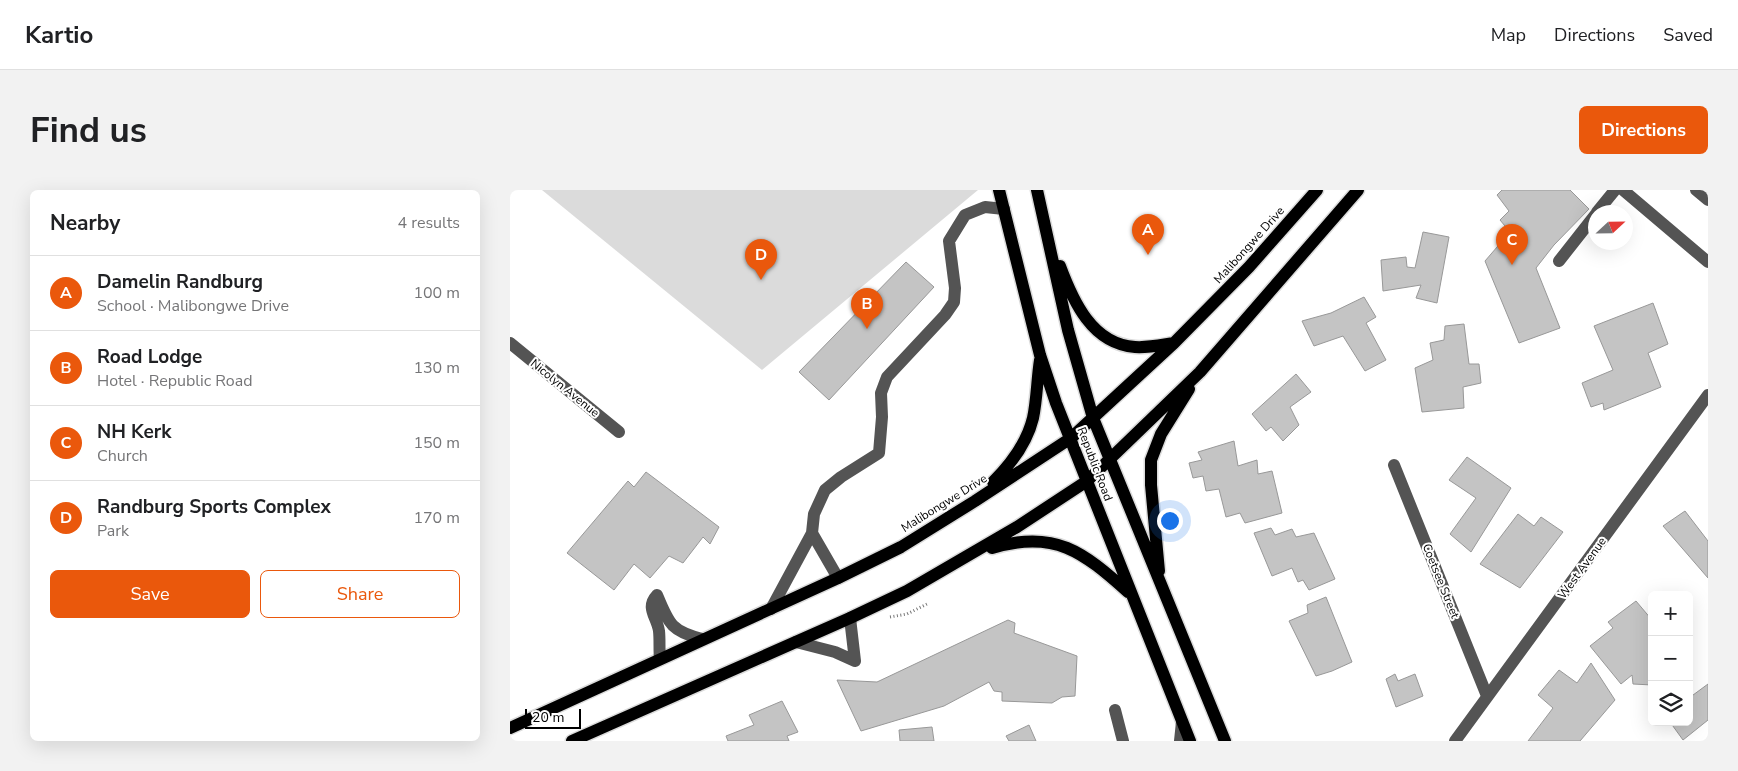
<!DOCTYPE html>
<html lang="en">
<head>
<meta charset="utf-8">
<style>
  :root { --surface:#fff; --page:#f2f2f2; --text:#202124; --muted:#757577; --line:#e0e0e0; --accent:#ea580c }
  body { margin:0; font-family:"Nunito Sans",sans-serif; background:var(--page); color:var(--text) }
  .controls { position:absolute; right:15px; bottom:15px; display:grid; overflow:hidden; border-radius:8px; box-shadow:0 5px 20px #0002 }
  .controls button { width:45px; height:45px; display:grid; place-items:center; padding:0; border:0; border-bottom:1px solid var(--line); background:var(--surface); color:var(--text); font:25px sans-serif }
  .compass { position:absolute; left:1078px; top:15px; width:45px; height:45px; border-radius:50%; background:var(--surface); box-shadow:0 5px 20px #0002; rotate:68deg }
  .scale { position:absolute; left:15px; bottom:12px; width:56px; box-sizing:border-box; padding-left:5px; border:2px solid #000; border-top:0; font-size:14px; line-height:18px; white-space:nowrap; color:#000; -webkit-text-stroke:4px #fff; paint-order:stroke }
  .you { position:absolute; left:659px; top:330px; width:18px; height:18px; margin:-12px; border:4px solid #fff; border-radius:50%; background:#1a73e8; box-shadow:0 0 0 8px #1a73e833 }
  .badge { display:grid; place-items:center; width:32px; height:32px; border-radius:50%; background:var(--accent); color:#fff; font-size:16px; font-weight:700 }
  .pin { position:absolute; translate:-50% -41px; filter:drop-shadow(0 1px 2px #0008) }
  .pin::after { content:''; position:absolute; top:26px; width:18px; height:15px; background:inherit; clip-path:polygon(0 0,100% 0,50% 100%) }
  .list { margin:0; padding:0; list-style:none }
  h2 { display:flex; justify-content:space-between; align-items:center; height:65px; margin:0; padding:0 20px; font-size:21px }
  h2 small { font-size:16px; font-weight:400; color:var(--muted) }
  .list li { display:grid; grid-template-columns:32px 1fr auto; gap:15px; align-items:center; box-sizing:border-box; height:75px; padding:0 20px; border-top:1px solid var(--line) }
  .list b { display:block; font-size:19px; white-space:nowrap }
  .list p { margin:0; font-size:16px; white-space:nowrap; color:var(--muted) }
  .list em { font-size:16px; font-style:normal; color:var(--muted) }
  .actions { display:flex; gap:10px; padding:15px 20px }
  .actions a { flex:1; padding:11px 0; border:1px solid var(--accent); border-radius:8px; text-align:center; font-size:18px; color:var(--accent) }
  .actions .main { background:var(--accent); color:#fff }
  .icon { flex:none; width:28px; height:28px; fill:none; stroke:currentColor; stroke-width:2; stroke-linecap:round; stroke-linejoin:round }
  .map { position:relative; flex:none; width:1198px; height:551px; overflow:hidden; border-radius:8px }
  header { display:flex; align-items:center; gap:30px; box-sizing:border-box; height:70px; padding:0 25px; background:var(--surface); border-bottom:1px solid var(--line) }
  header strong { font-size:24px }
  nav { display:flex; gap:28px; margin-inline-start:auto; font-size:18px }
  .intro { display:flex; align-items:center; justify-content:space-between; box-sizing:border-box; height:120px; padding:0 30px }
  h1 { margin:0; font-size:35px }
  .button { padding:12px 22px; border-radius:8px; background:var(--accent); color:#fff; font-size:18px; font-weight:700 }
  main { display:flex; gap:30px; padding:0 30px }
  aside { flex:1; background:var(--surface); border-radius:8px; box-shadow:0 5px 20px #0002 }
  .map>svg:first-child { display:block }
</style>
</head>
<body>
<header>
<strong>Kartio</strong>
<nav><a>Map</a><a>Directions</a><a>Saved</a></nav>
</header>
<div class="intro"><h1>Find us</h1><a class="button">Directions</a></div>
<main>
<aside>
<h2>Nearby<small>4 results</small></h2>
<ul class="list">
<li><span class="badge">A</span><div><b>Damelin Randburg</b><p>School · Malibongwe Drive</p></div><em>100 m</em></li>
<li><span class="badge">B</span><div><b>Road Lodge</b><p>Hotel · Republic Road</p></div><em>130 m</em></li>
<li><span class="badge">C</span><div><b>NH Kerk</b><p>Church</p></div><em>150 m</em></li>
<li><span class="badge">D</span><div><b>Randburg Sports Complex</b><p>Park</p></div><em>170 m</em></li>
</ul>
<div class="actions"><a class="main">Save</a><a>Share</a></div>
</aside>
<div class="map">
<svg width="1198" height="551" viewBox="0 0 1198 551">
  <rect width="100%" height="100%" fill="#fff"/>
  <path fill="#dbdbdb" d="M32,0h436l-216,180z"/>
  <path fill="#c4c4c4" stroke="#989898" d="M992,0h68l19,19 -35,36 -18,23 24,60 -41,15 -34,-82 25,-29 -10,-12 9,-9 -12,-16z
    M913,42l26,5 -12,66 -21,-5 5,-13 -38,6 -2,-31 25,-3 1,10 8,1z
    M396,72l28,25 -105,113 -30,-28z
    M854,107l12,20 -10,6 20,37 -21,11 -22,-35 -29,10 -12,-25 29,-8z
    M1143,113l15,41 -20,9 13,34 -57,23 -1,-7 -12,4 -9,-24 31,-13 -19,-44z
    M954,134l5,40h10l2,19 -18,4 1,21 -42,4 -7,-44 18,-8 -3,-17 14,-3 1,-14z
    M786,184l15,18 -21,15 9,18 -16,16 -12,-14 -5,4 -14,-17z
    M724,251l4,25 19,-6 1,14 14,-3 10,42 -37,10 -5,-10 -14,4 -7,-28 -13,2 -3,-15 -10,2 -4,-15 13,-3 -4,-8z
    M957,267l44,31 -40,64 -21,-18 26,-36 -27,-18z
    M136,282l73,55 -9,17 -7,-7 -20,26 -14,-7 -19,22 -16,-14 -20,26 -47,-37 61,-72 6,6z
    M1175,321l23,30v37l-45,-52z
    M1008,324l16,12 7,-9 22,15 -43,56 -40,-24z
    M761,338l4,7 17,-6 4,8 18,-4 21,46 -26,11 -6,-10 -5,2 -6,-14 -20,8 -18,-43z
    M816,407l26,65 -20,9 -16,5 -27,-55 19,-8 -1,-8z
    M1126,411l16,19v65l-19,-1 -1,-9 -11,9 -31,-38 23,-18 -5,-6z
    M498,430l7,3 -1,10 63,23 -2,40 -13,1 -10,6 -50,-2v-9l-8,-1 -5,-9 -45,24 -83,25 -24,-51 40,2z
    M1081,473l24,37 -35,41h-52l25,-33 -15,-13 21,-25 18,13z
    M885,484l3,7 17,-7 8,22 -27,11 -10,-28z
    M1198,494v36l-25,20 -13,-18h19v-24z
    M272,511l16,31 -11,4 2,5h-61l-2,-5 28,-11 -5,-10z
    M519,535l7,16h-27l-3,-5z
    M422,537l2,14h-34l-1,-11z"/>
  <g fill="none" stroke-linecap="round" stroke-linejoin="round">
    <defs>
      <path id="major" d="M489,0l41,165 16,48 134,338
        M527,0l31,140 25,88 132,323
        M550,76c13,35 32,78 75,81 13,1 26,-2 39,-4
        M483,292c18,-18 34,-39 40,-64 4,-19 4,-39 7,-58
        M482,358c63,-19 91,4 136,44
        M649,381l-8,-86v-25l10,-26 28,-45
        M0,538l328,-150 63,-31 74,-46 96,-63 103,-95 75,-76 68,-77
        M62,551l278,-123 57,-27 110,-64 70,-46 113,-109 158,-182"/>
    </defs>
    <use href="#major" stroke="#dbdbdb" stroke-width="15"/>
    <path stroke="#767676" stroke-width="3" stroke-dasharray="1 2.5" stroke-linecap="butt" d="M380,427l17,-3 20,-10"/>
    <path stroke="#545454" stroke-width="12" d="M1113,0l85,72
      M1186,0l12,10
      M1087,22l18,-22
      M1049,71l37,-47
      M0,153l109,89
      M884,275l93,231
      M302,343l26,45
      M147,405c12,29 14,36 45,44
      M147,405c-12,13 0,22 2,36 1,9 0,19 1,28
      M261,419l41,-76 2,-19 11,-24 16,-13 38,-24 3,-36 -1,-24 6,-16 58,-62 9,-13 1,-14 -6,-47 16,-26 20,-8 19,2
      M340,428l5,43
      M286,452l39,10 20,9
      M605,520l8,31
      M670,551l2,-19
      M945,551l253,-346"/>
    <use href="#major" stroke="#000" stroke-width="12"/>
  </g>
  <g text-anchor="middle" stroke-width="4" stroke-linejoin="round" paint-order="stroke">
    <g font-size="12" fill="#000" stroke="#fff">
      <text transform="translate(739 55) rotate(-48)" y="4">Malibongwe Drive</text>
      <text transform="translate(55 198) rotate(39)" y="4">Nicolyn Avenue</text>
      <text transform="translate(585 274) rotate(69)" y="4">Republic Road</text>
      <text transform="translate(434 313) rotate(-32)" y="4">Malibongwe Drive</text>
      <text transform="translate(1072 378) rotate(-54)" y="4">West Avenue</text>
      <text transform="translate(931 391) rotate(68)" y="4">Coetsee Street</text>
    </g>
  </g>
</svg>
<div class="controls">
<button>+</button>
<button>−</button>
<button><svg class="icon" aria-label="layers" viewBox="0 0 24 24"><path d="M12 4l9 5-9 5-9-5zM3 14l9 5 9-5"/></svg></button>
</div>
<svg class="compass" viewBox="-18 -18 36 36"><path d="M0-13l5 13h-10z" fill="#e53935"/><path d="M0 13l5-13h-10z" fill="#757577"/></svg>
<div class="scale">20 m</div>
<div class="you"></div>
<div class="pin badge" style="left:638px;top:65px">A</div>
<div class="pin badge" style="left:357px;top:139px">B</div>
<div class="pin badge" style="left:1002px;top:75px">C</div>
<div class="pin badge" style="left:251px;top:90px">D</div>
</div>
</main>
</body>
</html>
